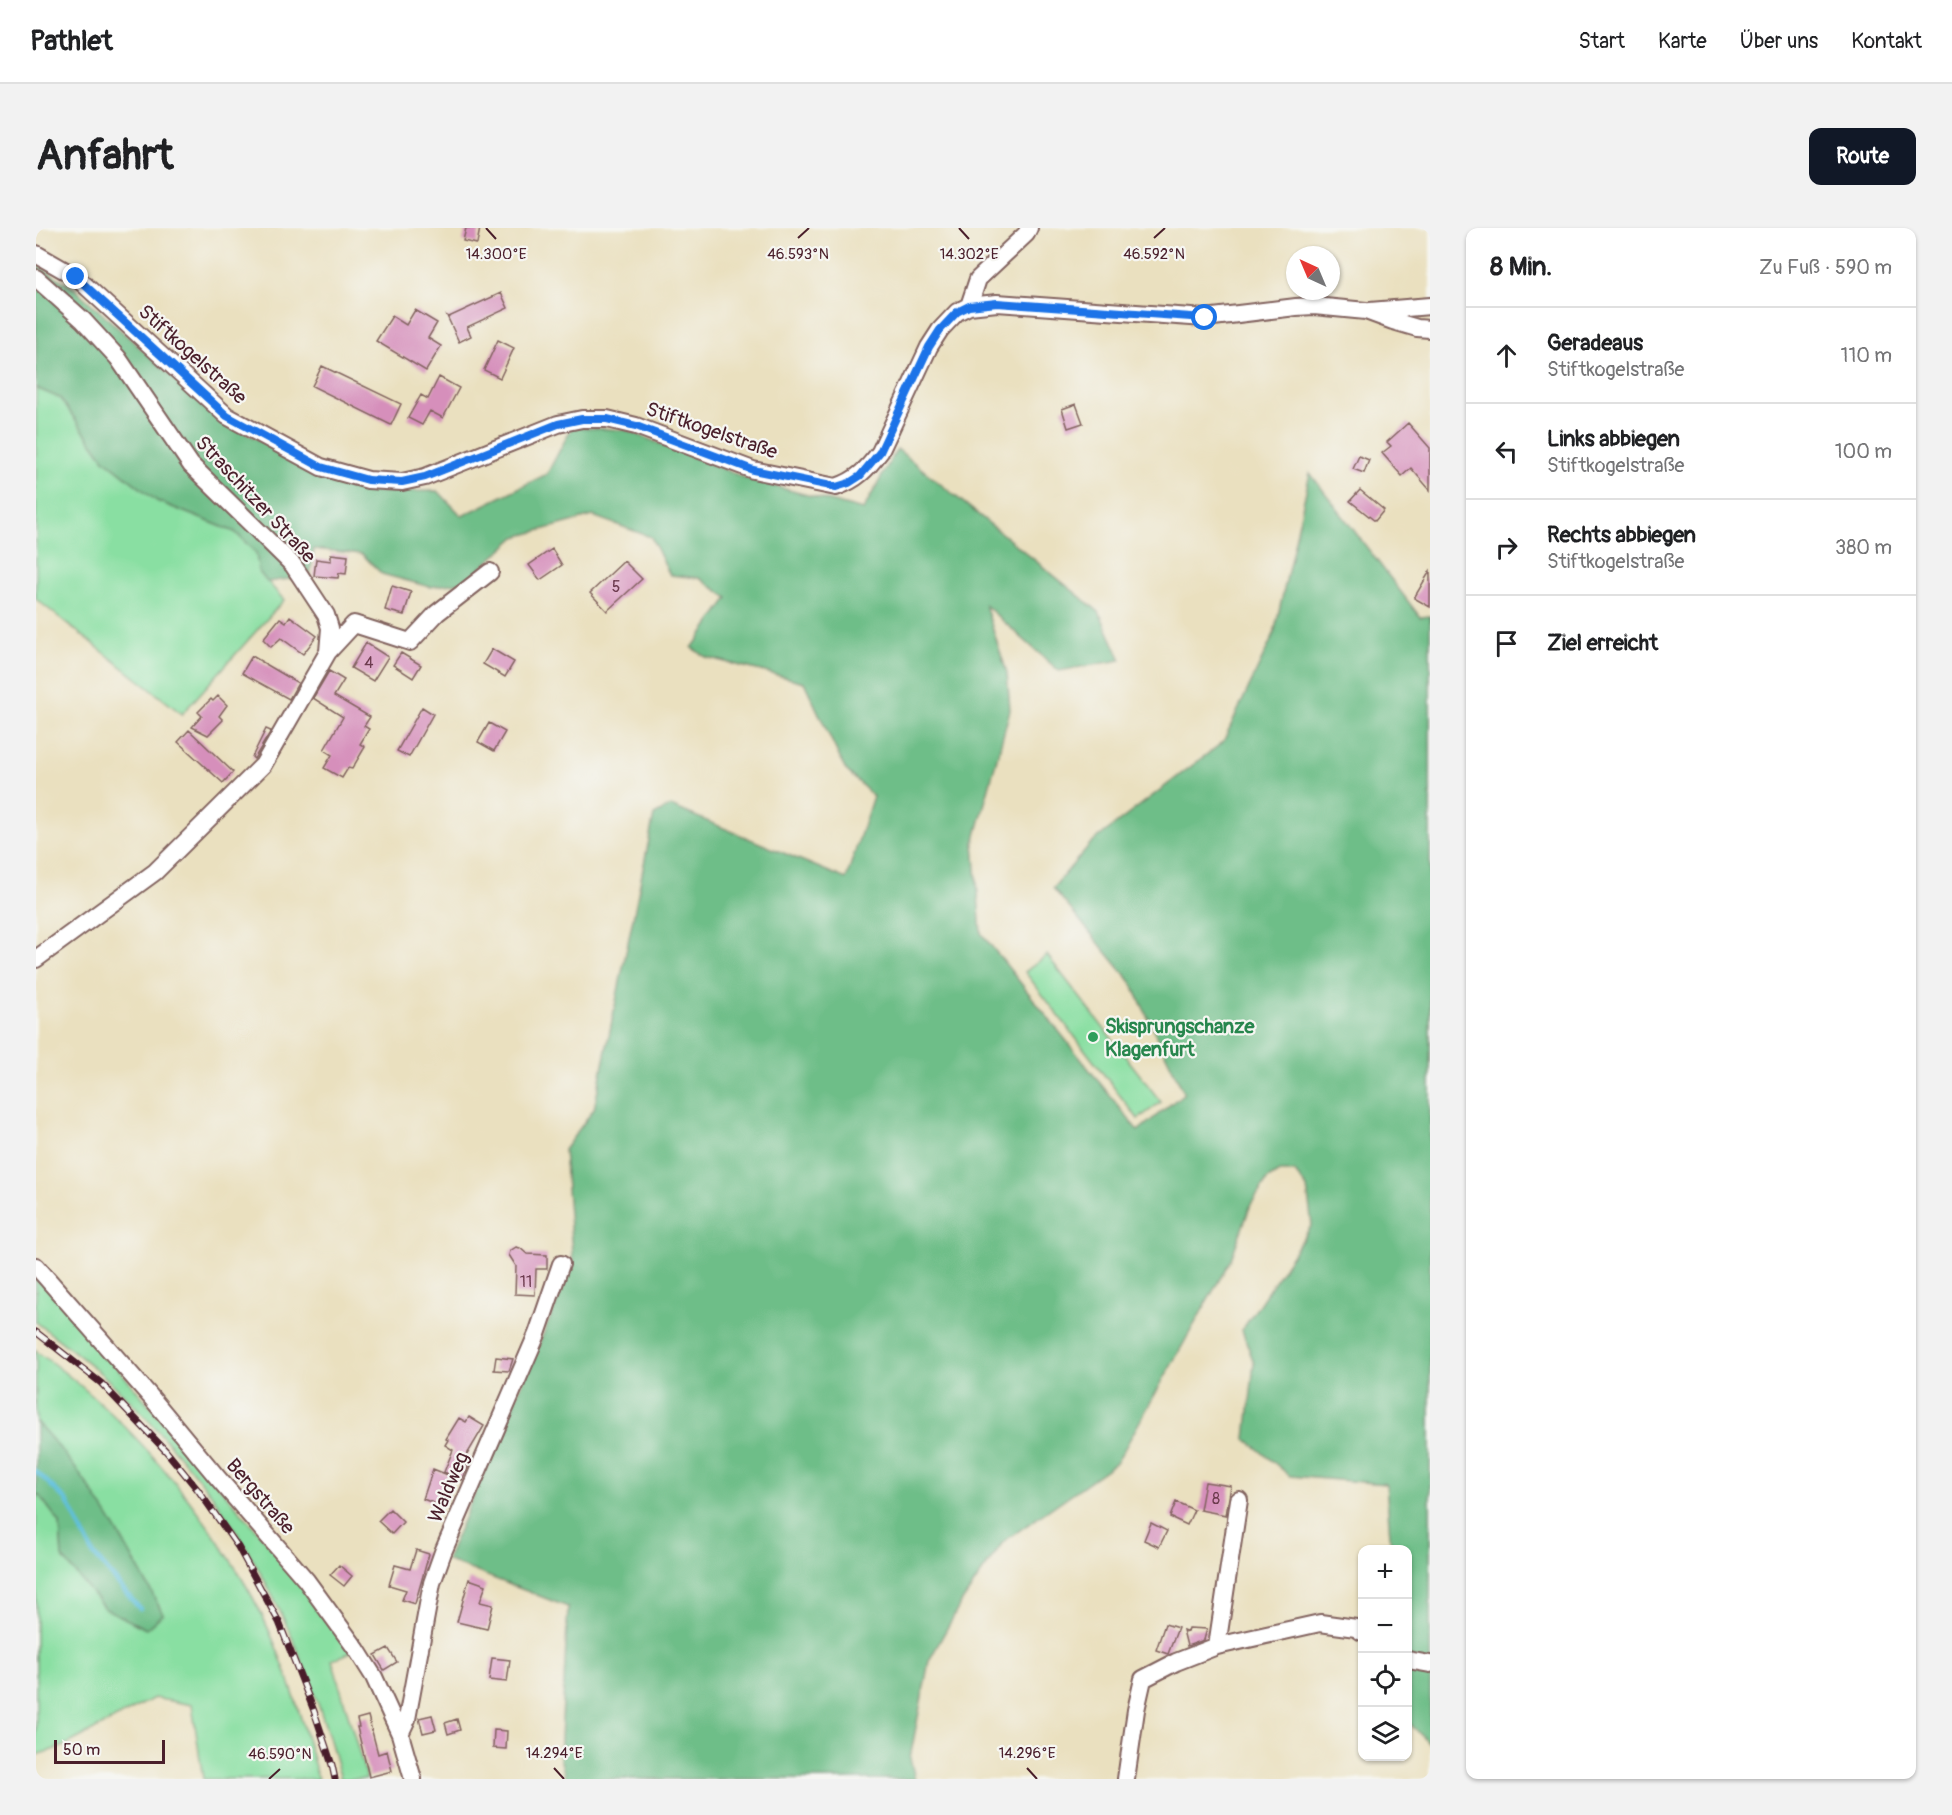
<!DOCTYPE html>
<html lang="de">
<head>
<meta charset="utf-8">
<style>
  :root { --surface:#fff; --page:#f2f2f2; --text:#202124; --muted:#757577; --line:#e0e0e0; --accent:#111827 }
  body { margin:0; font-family:Pangolin,sans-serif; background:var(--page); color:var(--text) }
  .controls { position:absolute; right:18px; bottom:18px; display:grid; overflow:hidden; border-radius:12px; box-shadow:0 2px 4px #0004 }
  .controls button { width:54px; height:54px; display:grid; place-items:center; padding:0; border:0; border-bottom:2px solid var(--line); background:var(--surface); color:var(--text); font:30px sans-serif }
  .compass { position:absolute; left:1250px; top:18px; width:54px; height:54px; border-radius:50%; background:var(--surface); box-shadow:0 2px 4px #0004; rotate:316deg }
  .scale { position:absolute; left:18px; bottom:15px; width:111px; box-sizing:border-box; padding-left:6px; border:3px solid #4a1f2b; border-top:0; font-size:16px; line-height:21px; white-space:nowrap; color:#4a1f2b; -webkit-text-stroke:4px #f6f6f2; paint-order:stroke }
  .stop { position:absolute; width:18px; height:18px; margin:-14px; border:4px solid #1a73e8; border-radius:50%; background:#fff }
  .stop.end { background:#1a73e8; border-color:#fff; box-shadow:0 2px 6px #0008 }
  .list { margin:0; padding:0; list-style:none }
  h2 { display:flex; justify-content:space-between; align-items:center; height:78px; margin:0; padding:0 24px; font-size:26px }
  h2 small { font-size:20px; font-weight:400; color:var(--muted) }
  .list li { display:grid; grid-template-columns:39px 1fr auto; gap:18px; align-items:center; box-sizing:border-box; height:96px; padding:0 24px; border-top:2px solid var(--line) }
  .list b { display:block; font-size:22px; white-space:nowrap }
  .list p { margin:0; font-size:20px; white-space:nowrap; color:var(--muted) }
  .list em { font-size:20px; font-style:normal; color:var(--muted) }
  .icon { flex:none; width:33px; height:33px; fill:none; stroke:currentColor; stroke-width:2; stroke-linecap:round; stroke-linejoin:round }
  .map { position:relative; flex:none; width:1394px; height:1551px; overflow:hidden; border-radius:12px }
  header { display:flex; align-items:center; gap:36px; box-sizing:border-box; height:84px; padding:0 30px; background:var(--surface); border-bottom:2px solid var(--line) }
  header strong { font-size:28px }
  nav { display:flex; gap:33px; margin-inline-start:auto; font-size:21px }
  .intro { display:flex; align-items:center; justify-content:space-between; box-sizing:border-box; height:144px; padding:0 36px }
  h1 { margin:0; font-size:42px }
  .button { padding:15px 27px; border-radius:12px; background:var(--accent); color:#fff; font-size:21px; font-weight:700 }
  main { display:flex; gap:36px; padding:0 36px }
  aside { flex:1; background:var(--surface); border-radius:12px; box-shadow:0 2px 4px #0004 }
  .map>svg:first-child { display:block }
</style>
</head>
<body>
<header>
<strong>Pathlet</strong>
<nav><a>Start</a><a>Karte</a><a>Über uns</a><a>Kontakt</a></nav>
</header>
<div class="intro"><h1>Anfahrt</h1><a class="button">Route</a></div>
<main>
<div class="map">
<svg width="1394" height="1551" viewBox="0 0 1394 1551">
  <rect width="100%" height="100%" fill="#f6f6f2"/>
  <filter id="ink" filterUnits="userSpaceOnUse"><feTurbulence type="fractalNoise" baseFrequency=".0167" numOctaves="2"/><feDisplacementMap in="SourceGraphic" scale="12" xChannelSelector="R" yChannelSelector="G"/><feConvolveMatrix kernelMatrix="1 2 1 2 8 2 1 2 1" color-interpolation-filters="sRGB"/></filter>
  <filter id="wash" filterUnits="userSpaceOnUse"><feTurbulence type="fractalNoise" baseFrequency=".008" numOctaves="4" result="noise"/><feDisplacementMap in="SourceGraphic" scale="24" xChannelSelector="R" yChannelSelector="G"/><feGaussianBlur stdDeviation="1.35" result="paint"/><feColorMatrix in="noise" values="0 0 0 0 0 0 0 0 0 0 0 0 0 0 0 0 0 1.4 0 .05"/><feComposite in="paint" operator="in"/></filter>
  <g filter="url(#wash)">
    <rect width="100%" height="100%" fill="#eae0bf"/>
    <path fill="#89dfa2" stroke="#6a7f66" stroke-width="1.5" d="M0,160l24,10 44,61 53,42 78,31 21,21 3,19 25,28 -102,114 -146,-115z
      M1011,727l114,147 -23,17 -113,-147z
      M0,1045l265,309 51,70 -20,8 35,119h-26c-27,-102 -68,-199 -130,-285 -11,-14 -23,-28 -35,-42 -21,-25 -44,-51 -69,-73 -22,-20 -47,-38 -71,-57z
      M0,1123c86,61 158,145 211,236 34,59 54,127 71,192h-115l-11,-74 -38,-7 -92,49 -26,8v-261l4,2 20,27 2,34 101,57c-36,-68 -74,-137 -127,-192z"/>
    <path fill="#6ebe88" stroke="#5c6e5a" stroke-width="1.5" d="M0,36l39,25 145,131 143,72 75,-1 24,25 85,-42 25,-47 54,3 122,49 115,31 34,-61 202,163 22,48 -62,11 -74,-66 22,68 3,37 -36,133 7,90 157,198 46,-38 -53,-111 -78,-94 38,-45 132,-101 51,-108 36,-161 110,144 10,-1v1128l-22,-22v-172l-17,-1 -5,-65 -96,-8 -44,-37 8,-76 -12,-33 70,-105 -5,-37 -12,-16h-16l-11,7 -17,25 -20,55 -114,203 -114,80 -42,61 -32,58 -19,97 5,21h-349l-6,-21 8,-151 -122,-47 127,-295 -9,-115 30,-41 60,-294 17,-9 175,73 27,-83 -28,-27 -41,-87 -98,-25 -14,-9 36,-50 -29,-20 -29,-3 -19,-38 -58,-21 -77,21 -51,45 -35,5 -48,-13 -20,-20 -48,-5 -4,27 -43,6 -8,-10 -3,-19 -21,-21 -78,-31 -53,-42 -44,-61 -24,-10z
      M0,1194c54,55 91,124 127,192l-17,15 -42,-21 -42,-51 -2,-34 -20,-27 -4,-2z"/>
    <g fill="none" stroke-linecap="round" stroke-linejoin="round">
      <path stroke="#5fc0dd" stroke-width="4.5" d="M0,1243l31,30 27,54 46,54"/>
    </g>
    <g id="blocks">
      <path fill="#d68fbb" d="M430,0h14l-3,16 -14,-3z
        M465,65l7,15 -41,19 4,9 -12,6 -12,-26 2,1z
        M379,82l22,13 -9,15 13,8 -15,25 -50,-30 16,-25 14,9z
        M462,112l16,8 -14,30 -16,-8z
        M286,138l79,38 -10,21 -79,-39z
        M403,149l20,11 -16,30 -13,-7 -8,14 -14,-7 13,-23 7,4z
        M1040,176l7,19 -15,5 -6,-19z
        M1372,195l22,25v42l-19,-22 -9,8 -20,-23 9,-7 -4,-4z
        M1323,228l10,4 -5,13 -11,-4z
        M1324,262l24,20 -9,11 -25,-20z
        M516,321l10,16 -22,15 -11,-15z
        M295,326l17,2 -2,18 -7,-1 -1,5 -24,-2 2,-17 15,2z
        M588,333l18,18 -35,32 -17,-18z
        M1394,343v36l-16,-9z
        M356,358l19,6 -7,23 -19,-5z
        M254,388l27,20 -14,18 -22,-16 -10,9 -8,-8 17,-21 6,4z
        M330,415l22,14 -15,24 -22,-13z
        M456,421l22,13 -9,15 -22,-13z
        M365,425l20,12 -8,13 -20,-13z
        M216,428l46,27 -9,16 -47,-26z
        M293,443l15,9 -10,16 36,21 -6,9 5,3 -9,15 5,3 -13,22 -4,-1 -6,10 -18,-10 8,-13 -8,-5 19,-33 -30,-19z
        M182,468l9,9 -8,11 4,4 -15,15 -16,-8 10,-11 -4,-4 13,-13 2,2z
        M386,479l11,7 -24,43 -12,-6z
        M453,495l16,9 -11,19 -16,-9z
        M230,501l5,2 -17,28 -2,-2z
        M153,502l44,42 -10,11 -45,-41z
        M480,1019l4,1 7,6 20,1v14h-11l-1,26 -20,-1 1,-28 -7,-11 1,-4z
        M460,1129l17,2 -4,12 -15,-1z
        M433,1189l15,9 -22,37 6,4 -6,13 -18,-8 9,-22 -8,-5 3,-5 -2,-1 13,-21 7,4z
        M397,1241l20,8 -12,29 -18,-7z
        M1169,1254l26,4 -5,29 -26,-5z
        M1140,1274l18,8 -7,15 -17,-8z
        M354,1281l13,13 -11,12 -14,-13z
        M1115,1295l16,8 -8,16 -15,-7z
        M380,1322l13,4 -14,50 -13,-4 4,-10 -17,-5 6,-20 15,4z
        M303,1337l13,11 -8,10 -14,-11z
        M433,1351l17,6 -6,17 13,3 -6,24 -30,-7z
        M1129,1396l13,4 -10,26 -12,-4z
        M1153,1400l18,1 -3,11 -17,6 -4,-16 5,2z
        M352,1420l9,14 -13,8 -9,-15z
        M456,1430l18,2 -3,22 -18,-2z
        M396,1487l4,15 -13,3 -4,-15z
        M332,1488l10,38 9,-3 5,20 -23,6 -12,-50h2l-2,-8z
        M421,1491l3,11 -12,4 -3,-11z
        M458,1502l13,1 -1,18 -13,-1z"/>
    </g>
  </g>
  <g filter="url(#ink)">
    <use href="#blocks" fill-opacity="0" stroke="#82635f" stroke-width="1.5"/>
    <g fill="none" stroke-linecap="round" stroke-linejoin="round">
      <defs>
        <path id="minor" d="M0,26l40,23 151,139 94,51 47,13 34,2 23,-5 133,-53 24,-5h25l29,7 117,44 83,17c21,-7 31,-18 44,-35l49,-105 11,-17 17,-18 12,-6 28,-3 208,15 91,-11 18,-1 52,5 27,10 24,7 13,1
          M0,50l47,42 35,38 73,107 102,100 33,50 4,13 -2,24 -65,113 -108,107 -119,87
          M933,78l9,-27 48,-45 3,-6
          M1334,83l60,-5
          M292,424l26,-28 56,18 27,-29 53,-41
          M0,1038l114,130 67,81 89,103 51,70 17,27 26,57 13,45
          M1181,1418l22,-146
          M1372,1432l22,4
          M364,1506l7,-15 25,-136 11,-31 94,-218 24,-70
          M1090,1551l10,-69 7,-31 33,-17 41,-16 103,-23 36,5 6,4"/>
      </defs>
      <use href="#minor" stroke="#82635f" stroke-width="20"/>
      <use href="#minor" stroke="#fff" stroke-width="16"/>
      <defs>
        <path id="rail" d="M0,1104l65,51 65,68 32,39 40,57 41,75 35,89 18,54 3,14"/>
      </defs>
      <use href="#rail" stroke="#4a1f2b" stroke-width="7"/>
      <use href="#rail" stroke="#f6f6f2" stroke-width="4.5" stroke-dasharray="14" stroke-linecap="butt"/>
    </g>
  </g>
  <g fill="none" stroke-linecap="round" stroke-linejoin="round" filter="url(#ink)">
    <path stroke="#1a73e8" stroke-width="8" d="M40,49l151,139 94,51 47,13 34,2 23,-5 133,-53 24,-5h25l29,7 117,44 83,17 13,-4 11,-7 20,-24 49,-105 11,-17 17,-18 12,-6 28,-3 208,15"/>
  </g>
  <path fill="none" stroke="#4a1f2b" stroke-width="2" d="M450,0l10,11M923,0l10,11M762,10l11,-10M1118,10l11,-10M518,1540l10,11M991,1540l10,11M233,1551l11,-10"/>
  <circle fill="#2e9e5b" stroke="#f6f6f2" stroke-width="2" cx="1057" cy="809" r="6"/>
  <g text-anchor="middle" stroke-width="4.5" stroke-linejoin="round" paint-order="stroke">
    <g font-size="16" fill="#6d3b4f">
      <text x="580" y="364">5</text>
      <text x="333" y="440">4</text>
      <text x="490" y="1059">11</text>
      <text x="1180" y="1276">8</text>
    </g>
    <g font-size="20" fill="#4a1f2b" stroke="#f6f6f2">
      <text transform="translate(157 126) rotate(42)" y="7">Stiftkogelstraße</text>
      <text transform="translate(676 202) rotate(19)" y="7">Stiftkogelstraße</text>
      <text transform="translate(220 271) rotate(47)" y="7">Straschitzer Straße</text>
      <text transform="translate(412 1259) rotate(-67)" y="7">Waldweg</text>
      <text transform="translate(225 1268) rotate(49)" y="7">Bergstraße</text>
    </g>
    <g font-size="20" font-weight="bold" fill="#27864d" stroke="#f6f6f2" text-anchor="start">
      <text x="1069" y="805">Skisprungschanze<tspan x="1069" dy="23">Klagenfurt</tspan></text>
    </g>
  </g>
  <g font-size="15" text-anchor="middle" fill="#4a1f2b" stroke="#f6f6f2" stroke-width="4.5" stroke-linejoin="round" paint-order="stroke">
    <text x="762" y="31">46.593°N</text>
    <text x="1118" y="31">46.592°N</text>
    <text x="460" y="31">14.300°E</text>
    <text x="933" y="31">14.302°E</text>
    <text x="518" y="1530">14.294°E</text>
    <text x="991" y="1530">14.296°E</text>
    <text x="244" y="1531">46.590°N</text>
  </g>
</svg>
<div class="controls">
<button>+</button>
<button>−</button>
<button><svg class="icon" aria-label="locate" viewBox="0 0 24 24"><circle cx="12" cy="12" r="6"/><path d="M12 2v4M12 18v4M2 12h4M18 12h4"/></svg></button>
<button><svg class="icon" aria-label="layers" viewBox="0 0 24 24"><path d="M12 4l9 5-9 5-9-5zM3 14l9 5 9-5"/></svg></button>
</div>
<svg class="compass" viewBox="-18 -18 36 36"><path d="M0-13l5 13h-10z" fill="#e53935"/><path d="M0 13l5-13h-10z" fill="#757577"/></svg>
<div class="scale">50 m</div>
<div class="stop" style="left:1169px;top:90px"></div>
<div class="stop end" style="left:40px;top:49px"></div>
</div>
<aside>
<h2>8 Min.<small>Zu Fuß · 590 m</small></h2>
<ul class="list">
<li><svg class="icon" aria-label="ahead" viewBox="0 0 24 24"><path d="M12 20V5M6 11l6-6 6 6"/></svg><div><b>Geradeaus</b><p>Stiftkogelstraße</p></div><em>110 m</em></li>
<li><svg class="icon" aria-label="left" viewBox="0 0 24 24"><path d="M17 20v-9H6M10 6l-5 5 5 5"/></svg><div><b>Links abbiegen</b><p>Stiftkogelstraße</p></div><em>100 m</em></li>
<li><svg class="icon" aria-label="right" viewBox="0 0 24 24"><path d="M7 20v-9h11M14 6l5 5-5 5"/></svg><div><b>Rechts abbiegen</b><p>Stiftkogelstraße</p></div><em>380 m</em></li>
<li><svg class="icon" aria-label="arrive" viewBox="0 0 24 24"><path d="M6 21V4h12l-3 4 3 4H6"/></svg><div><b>Ziel erreicht</b></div></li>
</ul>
</aside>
</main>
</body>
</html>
